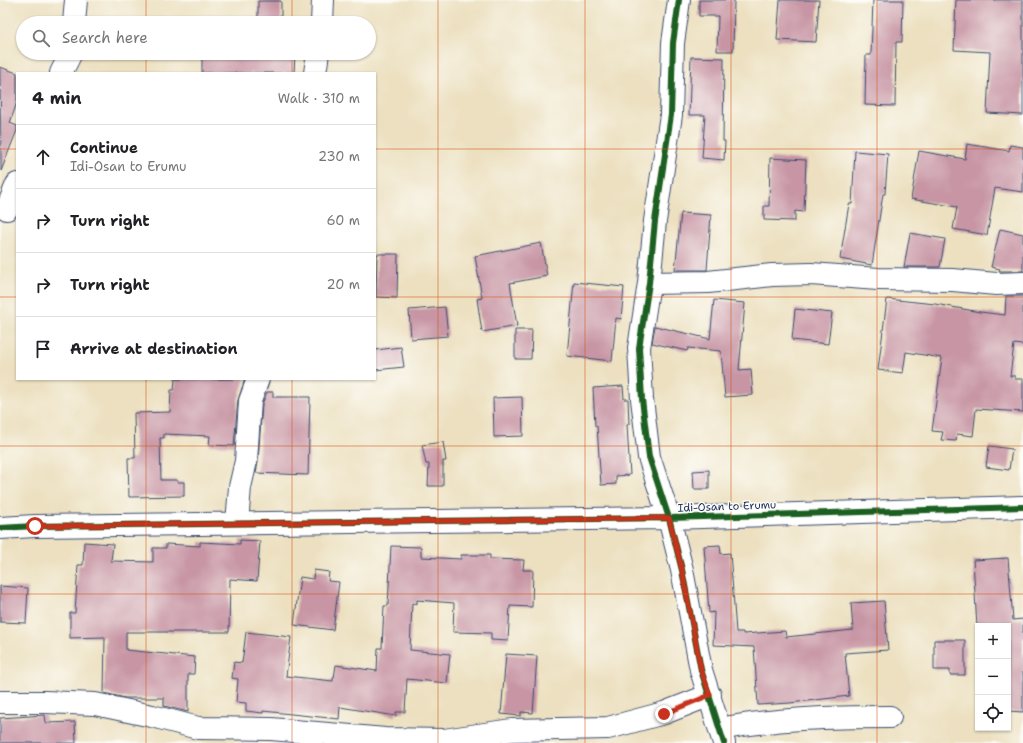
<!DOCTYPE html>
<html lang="en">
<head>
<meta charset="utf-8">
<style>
  :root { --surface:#fff; --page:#f6f6f6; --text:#202124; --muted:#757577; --line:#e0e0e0 }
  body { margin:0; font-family:"Shantell Sans",sans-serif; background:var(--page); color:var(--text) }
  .controls { position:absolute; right:12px; bottom:12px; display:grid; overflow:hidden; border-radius:0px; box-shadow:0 1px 3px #0004 }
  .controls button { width:36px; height:36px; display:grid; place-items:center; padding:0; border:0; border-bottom:1px solid var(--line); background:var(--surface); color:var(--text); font:20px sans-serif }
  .stop { position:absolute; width:12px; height:12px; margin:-9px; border:3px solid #c8321e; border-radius:50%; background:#fff }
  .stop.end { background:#c8321e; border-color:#fff; box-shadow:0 1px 4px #0008 }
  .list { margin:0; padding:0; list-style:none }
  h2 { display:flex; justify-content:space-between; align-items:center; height:52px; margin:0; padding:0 16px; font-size:17px }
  h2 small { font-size:13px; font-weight:400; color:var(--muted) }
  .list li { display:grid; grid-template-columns:26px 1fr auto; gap:12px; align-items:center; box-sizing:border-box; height:64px; padding:0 16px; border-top:1px solid var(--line) }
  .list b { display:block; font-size:15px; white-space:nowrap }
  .list p { margin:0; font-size:13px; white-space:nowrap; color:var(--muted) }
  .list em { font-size:13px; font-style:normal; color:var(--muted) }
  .icon { flex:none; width:22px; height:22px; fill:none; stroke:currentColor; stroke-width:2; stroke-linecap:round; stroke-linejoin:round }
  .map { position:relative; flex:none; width:1023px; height:743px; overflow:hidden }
  .search { position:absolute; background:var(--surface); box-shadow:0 1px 3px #0004; left:16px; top:16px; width:360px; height:44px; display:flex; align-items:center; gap:10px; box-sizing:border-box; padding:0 14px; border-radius:22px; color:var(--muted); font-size:15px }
  .panel { position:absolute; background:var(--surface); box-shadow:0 1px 3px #0004; left:16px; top:72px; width:360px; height:308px; border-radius:0px }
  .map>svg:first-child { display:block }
</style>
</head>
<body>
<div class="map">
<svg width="1023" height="743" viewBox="0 0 1023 743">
  <rect width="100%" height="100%" fill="#fdfcf7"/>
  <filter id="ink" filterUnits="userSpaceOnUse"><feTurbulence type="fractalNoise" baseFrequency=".025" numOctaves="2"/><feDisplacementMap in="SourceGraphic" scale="8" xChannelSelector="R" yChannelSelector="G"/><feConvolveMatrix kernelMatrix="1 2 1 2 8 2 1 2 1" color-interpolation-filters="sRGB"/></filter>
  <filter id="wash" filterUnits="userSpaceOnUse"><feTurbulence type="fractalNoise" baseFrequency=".012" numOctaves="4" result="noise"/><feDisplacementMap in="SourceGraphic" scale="16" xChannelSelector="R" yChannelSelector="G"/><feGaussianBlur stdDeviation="0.9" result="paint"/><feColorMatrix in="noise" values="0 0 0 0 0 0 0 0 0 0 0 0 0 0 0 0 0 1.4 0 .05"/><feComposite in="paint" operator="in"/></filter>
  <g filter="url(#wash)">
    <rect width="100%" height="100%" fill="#ece0c0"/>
    <g id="blocks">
      <path fill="#c795a4" d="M699,0h35l-1,51h-16l1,-35h-19z
        M780,0h39l-3,42 -39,-2z
        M873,0h30l-1,42h-6l-1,64 -30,-1 1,-50h5z
        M956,0h67v115l-36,-2 3,-61 -36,-2z
        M258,1h23v22h-23z
        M202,53h93l-1,20h-92z
        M691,57l33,1 -1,83h2l-1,19 -22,-2 3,-43h-16z
        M0,67l17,6v29l-7,21 7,3v4l-16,41z
        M967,144l42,7 1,-6 13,2v45l-28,-4 -8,47 -34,-6 4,-22 -46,-8 8,-48 46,8z
        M855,151l33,3 -3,40h-2l-11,71 -32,-6 9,-55h3z
        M770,158l36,2 -2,52 -9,-1v10l-31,-1v-14h5z
        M681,213l30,2 -4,55h-32z
        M1000,229l23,5v37h-24l1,-2 -9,-2z
        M910,233l35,6 -5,28h-36z
        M541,243l6,33 -37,7 7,43 -35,6 -5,-33 5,-1 -7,-42z
        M377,254h21l-1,44 -21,-1z
        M574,282l50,5 -3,32 -5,-1 -4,43 -45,-5z
        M1006,296h17v49l-9,-1 -4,32h5v3h8v33l-47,-3 -3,27 -16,-2 -1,7 -15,-1 2,-8 -11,-1 10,-73 -36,-6 -3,21 -25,-3 9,-71 48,5 45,8 25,3z
        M714,300l31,3 -6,67 12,-1 2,26 -28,2 -4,-46 -33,-3 -1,3 -35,-8 3,-17 55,13z
        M445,307l3,29 -37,3 -2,-29z
        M795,309l37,4 -4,31 -36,-4z
        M515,330h17l-1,29h-16z
        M401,347l3,20 -29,3v-20z
        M175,379h70l-7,21 -4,46 -25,-1 1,-9 -46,-2v4h-4l1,42h16v2h7v14l-55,1 -1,-39h7l-1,-45 36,-1 1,-22h3z
        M623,386l1,13h4l1,25 -2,1 3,50 -14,1v8l-15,1 -4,-59h-2l-2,-38z
        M267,392h6v5h37l-2,78 -52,-2 2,-11 4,-58z
        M522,397l1,39 -29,1 -1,-39z
        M443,442l3,19h-3v25h-15l1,-22h-3l-4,-19z
        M989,446l23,3 -3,21 -23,-3z
        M709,470v19h-15l-1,-18z
        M240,540l20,1 -3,40 -27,-2 -1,53h-103v18l69,7 -1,17h-6v38l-24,-6v-8h-39l-21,-5 1,-56 -35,1v-25h5l3,-48h5l1,-23 29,2 -2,17 42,1v-14h13v-4l34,2v-4l40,2z
        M720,545l1,9 9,-1 6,79h7v2l42,-3 1,6 67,-7 -2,-27 33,-2 4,49 -43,3 4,43 -59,7 -32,2 -4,-58 -41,-2 1,-33 -5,1 -5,-67z
        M391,546l30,1v10l40,2v-4h29v4l34,1 -1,10h10l-1,37 -22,-1 -2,35 -17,-1v-7l-38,-1 1,-29 -37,-3v4l-5,-1 -2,47 40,4 -3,29 -40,-4 -2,33h-9v4l-56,-9 -1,12 -76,-8v2l-17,-2v-8l-10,-1 2,-23 -6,-1 2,-16 8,1 4,-31 45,5 -5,39 47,5v-3h1l2,-13 41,6 1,-23h4l2,-42h4z
        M1008,558l5,62 10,-1v93l-15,-1v-86l-31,2 -4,-67z
        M314,570l15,2 -1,9 11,1 -6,48 -39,-5 6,-48 13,2z
        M0,586l28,2 -2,35 -26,-1z
        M934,640h31v35h-15v-5h-16z
        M506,654l31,2 -4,57 -12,-1v4l-20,-2z
        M45,715l1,8 29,-1 1,21h-76v-25z"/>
    </g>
  </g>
  <g filter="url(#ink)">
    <use href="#blocks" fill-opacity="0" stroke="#3a4a6d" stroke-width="1"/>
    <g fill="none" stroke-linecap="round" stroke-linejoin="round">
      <defs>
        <path id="street" d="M679,0l-6,43 -2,72 -16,106 -6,62 -10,65 3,51 7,58 20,61 13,52 19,100 23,73
          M74,23l2,-23
          M322,23l1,-23
          M61,73l10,-20
          M315,73l3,-20
          M7,209l10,-25
          M649,283l59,-1 64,-7 39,-1 67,5 75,1 43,4 27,-1
          M237,523l3,-36 6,-26 4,-60 8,-22
          M0,528l35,-2 634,-8 354,-11
          M0,702h45l50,2 57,12 46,12 73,1 114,10 59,1 68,-10 96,-2 56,-15 46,-18
          M720,729c57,-11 113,-12 170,-12"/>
      </defs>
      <use href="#street" stroke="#3a4a6d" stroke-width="24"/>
      <use href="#street" stroke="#fff" stroke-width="22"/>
      <defs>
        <path id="cycleway" d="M679,0l-6,43 -2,72 -16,106 -6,62 -10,65 3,51 7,58 20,61 13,52 19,100 23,73
          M0,528l35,-2 634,-8 354,-11"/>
      </defs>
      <use href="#cycleway" stroke="#fdfcf7" stroke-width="8"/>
      <use href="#cycleway" stroke="#1b5e20" stroke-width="6"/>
    </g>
  </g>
  <g fill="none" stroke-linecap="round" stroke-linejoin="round" filter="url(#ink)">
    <path stroke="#c8321e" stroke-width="5" d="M35,526l634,-8 13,52 19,100 9,25 -46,19"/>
  </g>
  <path fill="none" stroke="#d45514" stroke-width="1" stroke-opacity="0.55" d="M146,0v23M292,0v23M438,0v743M585,0v743M731,0v743M877,0v743M146,53v20M292,53v20M0,149h17M375,149h648M0,297h17M375,297h648M146,379v364M292,379v364M0,446h1023M0,594h1023"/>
  <g text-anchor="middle" stroke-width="3" stroke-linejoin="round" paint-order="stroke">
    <g font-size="11" fill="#1b2f5e" stroke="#fdfcf7">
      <text transform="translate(727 506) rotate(-2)" y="4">Idi-Osan to Erumu</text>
    </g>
  </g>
</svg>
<div class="controls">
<button>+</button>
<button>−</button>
<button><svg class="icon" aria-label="locate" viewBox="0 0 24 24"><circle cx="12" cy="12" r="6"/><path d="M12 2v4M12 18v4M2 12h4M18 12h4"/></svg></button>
</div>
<div class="stop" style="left:35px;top:526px"></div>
<div class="stop end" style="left:664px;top:714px"></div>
<div class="search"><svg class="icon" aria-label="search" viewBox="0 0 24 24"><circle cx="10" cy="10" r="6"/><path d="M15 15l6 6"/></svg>Search here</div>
<section class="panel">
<h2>4 min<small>Walk · 310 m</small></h2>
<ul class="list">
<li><svg class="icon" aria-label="ahead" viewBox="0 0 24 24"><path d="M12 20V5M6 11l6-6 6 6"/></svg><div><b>Continue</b><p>Idi-Osan to Erumu</p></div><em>230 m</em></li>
<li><svg class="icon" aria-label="right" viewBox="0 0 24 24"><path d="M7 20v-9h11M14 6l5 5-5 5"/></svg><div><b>Turn right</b></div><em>60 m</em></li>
<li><svg class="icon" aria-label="right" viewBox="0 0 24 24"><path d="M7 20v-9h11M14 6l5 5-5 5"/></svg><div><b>Turn right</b></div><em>20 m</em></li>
<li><svg class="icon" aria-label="arrive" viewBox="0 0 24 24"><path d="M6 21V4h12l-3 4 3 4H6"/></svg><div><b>Arrive at destination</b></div></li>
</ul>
</section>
</div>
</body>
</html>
